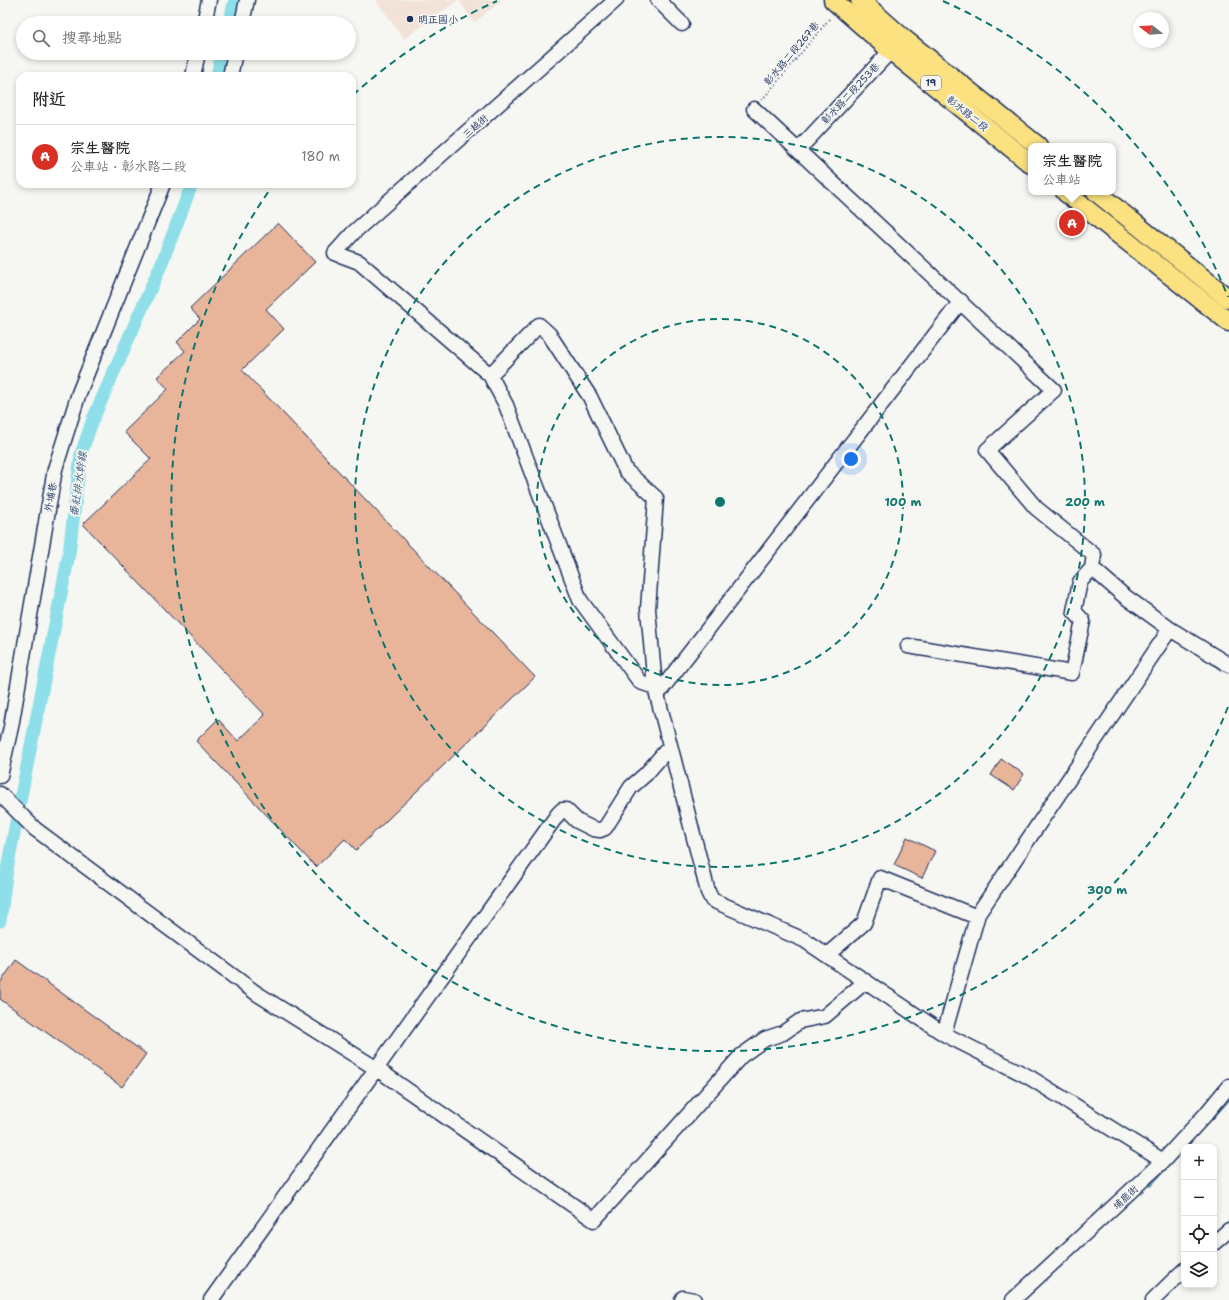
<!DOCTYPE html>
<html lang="zh-TW">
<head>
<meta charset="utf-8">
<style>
  :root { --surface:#fff; --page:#f6f6f6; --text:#222; --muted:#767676; --line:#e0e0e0; --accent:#d93025 }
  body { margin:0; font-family:"Shantell Sans","LXGW WenKai TC",sans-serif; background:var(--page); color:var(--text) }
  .controls { position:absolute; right:12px; bottom:12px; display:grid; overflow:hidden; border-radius:8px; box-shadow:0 2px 6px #0003 }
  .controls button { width:36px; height:36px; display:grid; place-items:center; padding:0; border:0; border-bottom:1px solid var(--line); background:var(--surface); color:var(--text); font:20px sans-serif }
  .compass { position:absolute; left:1133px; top:12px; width:36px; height:36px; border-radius:50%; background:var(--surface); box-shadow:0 2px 6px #0003; rotate:287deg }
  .you { position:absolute; left:851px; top:459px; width:14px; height:14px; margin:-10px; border:3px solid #fff; border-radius:50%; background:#1a73e8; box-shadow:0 0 0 6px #1a73e833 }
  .badge { display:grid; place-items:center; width:26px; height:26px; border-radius:50%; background:var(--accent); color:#fff; font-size:13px; font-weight:700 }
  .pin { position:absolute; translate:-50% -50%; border:2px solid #fff; box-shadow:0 1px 4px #0006 }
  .popup { position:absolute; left:1028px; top:143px; width:88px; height:52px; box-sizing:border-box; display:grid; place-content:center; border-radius:8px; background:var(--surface); filter:drop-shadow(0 1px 3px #0005); font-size:13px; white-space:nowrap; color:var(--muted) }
  .popup b { font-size:15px; color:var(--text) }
  .popup::after { content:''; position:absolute; left:50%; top:100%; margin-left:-8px; border:8px solid transparent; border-top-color:var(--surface) }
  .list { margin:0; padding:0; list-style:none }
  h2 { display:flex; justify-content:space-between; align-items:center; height:52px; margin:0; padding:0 16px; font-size:17px }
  h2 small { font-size:13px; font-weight:400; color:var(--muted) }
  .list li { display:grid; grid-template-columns:26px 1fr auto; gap:12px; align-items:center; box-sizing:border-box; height:64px; padding:0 16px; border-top:1px solid var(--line) }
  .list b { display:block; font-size:15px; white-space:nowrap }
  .list p { margin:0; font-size:13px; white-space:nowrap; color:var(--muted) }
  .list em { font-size:13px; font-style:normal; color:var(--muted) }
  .icon { flex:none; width:22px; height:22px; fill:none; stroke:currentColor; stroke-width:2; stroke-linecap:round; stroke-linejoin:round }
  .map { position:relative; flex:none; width:1229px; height:1300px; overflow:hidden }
  .search { position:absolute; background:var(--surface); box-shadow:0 2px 6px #0003; left:16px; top:16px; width:340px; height:44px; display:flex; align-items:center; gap:10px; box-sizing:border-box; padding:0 14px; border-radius:22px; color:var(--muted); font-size:15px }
  .panel { position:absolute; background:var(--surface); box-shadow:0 2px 6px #0003; left:16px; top:72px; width:340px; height:116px; border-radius:12px }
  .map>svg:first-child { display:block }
</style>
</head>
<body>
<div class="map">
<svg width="1229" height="1300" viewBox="0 0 1229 1300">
  <rect width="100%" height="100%" fill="#f6f6f2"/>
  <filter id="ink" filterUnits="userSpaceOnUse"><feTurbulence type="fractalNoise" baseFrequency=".025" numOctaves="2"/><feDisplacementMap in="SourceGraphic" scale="8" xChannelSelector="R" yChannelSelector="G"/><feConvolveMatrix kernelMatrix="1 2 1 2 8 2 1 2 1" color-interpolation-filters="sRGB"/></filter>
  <g filter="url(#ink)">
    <path fill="#f2e2d8" d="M376,0h82l-54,39z
      M459,0h43l-28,23z"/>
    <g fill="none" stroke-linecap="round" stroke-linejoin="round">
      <path stroke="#6099b1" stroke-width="3.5" d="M1210,1120l19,-21
        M1150,1185l21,-23"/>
      <path stroke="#8edfe9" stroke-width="13" d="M229,23l6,-23
        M217,76l5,-23
        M20,801l49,-247 12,-100 12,-35 68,-154 31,-81
        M0,921l7,-52 9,-46"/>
    </g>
    <path fill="#e8b59b" stroke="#1b2f5e" d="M278,223l37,39 -49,47 18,20 -42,41 293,307 -179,173 -11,-11 -29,28 -120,-126 22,-22 20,22 27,-26 -182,-191 68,-65 -27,-27 44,-43 -11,-12 28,-26 -8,-9 23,-23 -10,-11z
      M1001,759l23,15 -10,16 -23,-15z
      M907,837l28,14 -13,27 -28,-13z
      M16,960l130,94 -24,33 -122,-88v-16z"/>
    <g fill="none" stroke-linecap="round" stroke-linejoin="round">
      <defs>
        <path id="minor" d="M616,0l-262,232 -19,21 24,9 131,113 16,30 74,195 60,82 15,5 53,205 4,8 92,40 140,94 85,43 134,84
          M658,0l24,24
          M204,23l5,-23
          M242,23l5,-23
          M193,76l5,-23
          M230,76l5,-23
          M754,109l300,281 -67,60 49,58 58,47 -2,13 31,27 47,34 59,36
          M799,149l98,-105
          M490,375l49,-50 10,9 41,63 36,74 30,27 -8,111 7,78
          M908,646l164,27 11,-52 -9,-10 6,-29 12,-14
          M657,695l304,-394
          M0,776l11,-49 44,-258 24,-76 84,-209
          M0,794l35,35 221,164 121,76 217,151 147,-164 24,-17 18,-6 17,-12 25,-5 40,-34
          M827,955l37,-32 16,-45 97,39
          M944,1034l34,-120 192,-285
          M1214,1243l15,-13
          M211,1300l347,-486 4,-4h4l11,11 16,8 7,1 5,-2 26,-41 15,-13 24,-28
          M682,1300l1,-2 11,2
          M1013,1300l150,-139 43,-47 23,-28
          M1153,1300l31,-30"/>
        <path id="major" d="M833,0l57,50 141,114
          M860,0l43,38 135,108
          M1065,192l164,130
          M1096,192l133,107"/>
      </defs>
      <use href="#minor" stroke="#1b2f5e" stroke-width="17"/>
      <use href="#major" stroke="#1b2f5e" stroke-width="21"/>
      <path stroke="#1b2f5e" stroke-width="2" stroke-dasharray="1 3" stroke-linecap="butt" d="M762,100l69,-83"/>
      <use href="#minor" stroke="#f6f6f2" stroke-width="14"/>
      <use href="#major" stroke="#fbe180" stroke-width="18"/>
    </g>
  </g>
  <g fill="none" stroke="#0f766e" stroke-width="2" stroke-dasharray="7 5">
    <circle cx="720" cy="502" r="183"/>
    <circle cx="720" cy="502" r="365"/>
    <path d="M1228 707A548 548 0 1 1 271 188M353 95A548 548 0 0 1 497 1M943 1A548 548 0 0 1 1228 297"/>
  </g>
  <circle fill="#1b2f5e" stroke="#f6f6f2" stroke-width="1.5" cx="410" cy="19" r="4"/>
  <g text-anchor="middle" stroke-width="3.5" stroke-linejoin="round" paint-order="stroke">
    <rect fill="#f6f6f2" stroke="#5d6b8a" stroke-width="1" x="921" y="76" width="20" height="14" rx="3"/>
    <g font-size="9" font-weight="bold" fill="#1b2f5e">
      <text x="931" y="86">19</text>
    </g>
    <g font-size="10" fill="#1b2f5e" stroke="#f6f6f2" text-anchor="start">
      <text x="418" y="23">明正國小</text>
    </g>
    <g font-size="10" fill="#1b2f5e" stroke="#f6f6f2">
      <text transform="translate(791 53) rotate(-50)" y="4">彰水路二段267巷</text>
      <text transform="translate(850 93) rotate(-47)" y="4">彰水路二段253巷</text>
      <text transform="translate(968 113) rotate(39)" y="4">彰水路二段</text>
      <text transform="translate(475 126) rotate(-42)" y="4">三越街</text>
      <text transform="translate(50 497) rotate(-80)" y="4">外埔巷</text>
      <text transform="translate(1125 1197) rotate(-43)" y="4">埔鹿街</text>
    </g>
    <g font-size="11" font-style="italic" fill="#385b81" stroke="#f6f6f2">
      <text transform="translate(78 484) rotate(-82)" y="4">番社排水幹線</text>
    </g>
  </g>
  <circle cx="720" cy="502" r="6" fill="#0f766e" stroke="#f6f6f2" stroke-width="2"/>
  <g font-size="12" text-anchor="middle" font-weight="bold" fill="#0f766e" stroke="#f6f6f2" stroke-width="3.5" stroke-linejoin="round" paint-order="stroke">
    <text x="903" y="506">100 m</text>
    <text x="1085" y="506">200 m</text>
    <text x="1107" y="894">300 m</text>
  </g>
</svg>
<div class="controls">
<button>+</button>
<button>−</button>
<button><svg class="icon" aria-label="locate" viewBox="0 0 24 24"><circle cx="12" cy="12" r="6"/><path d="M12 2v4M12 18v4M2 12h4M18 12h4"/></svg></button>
<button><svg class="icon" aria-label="layers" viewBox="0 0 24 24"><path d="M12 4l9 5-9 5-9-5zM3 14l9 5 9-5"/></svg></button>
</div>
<svg class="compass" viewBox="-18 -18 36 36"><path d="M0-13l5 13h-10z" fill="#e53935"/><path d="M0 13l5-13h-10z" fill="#767676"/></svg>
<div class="you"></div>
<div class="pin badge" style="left:1072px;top:223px">A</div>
<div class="popup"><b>宗生醫院</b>公車站</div>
<div class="search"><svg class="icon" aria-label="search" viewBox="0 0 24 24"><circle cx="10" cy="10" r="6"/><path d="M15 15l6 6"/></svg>搜尋地點</div>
<section class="panel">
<h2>附近<small></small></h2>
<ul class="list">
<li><span class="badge">A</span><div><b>宗生醫院</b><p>公車站 · 彰水路二段</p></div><em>180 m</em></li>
</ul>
</section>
</div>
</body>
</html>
